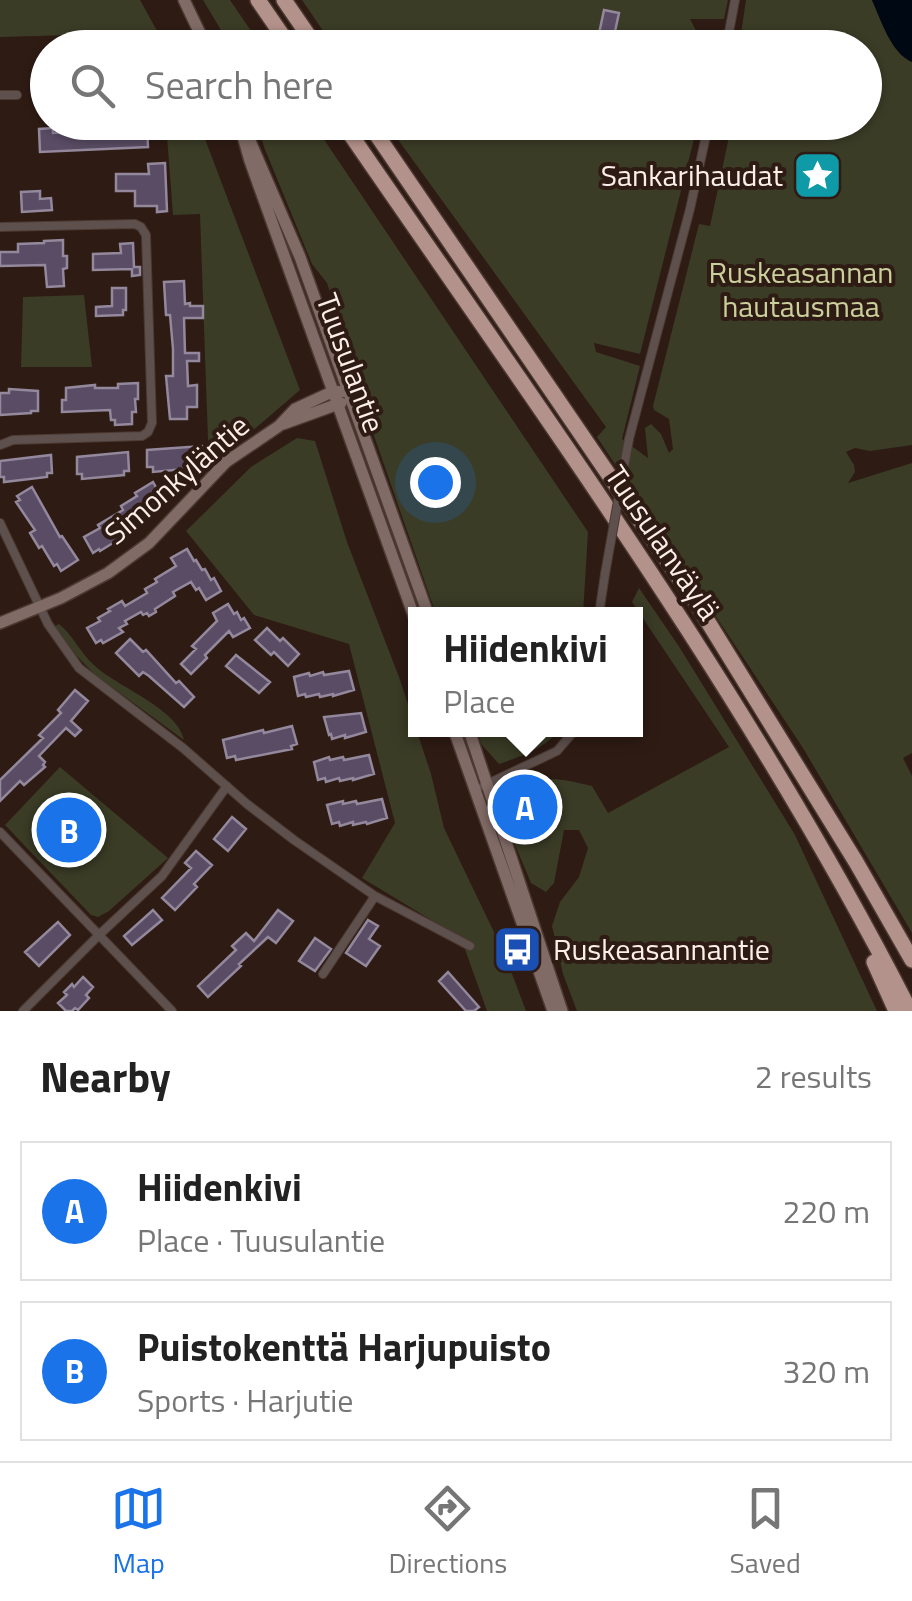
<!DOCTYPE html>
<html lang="en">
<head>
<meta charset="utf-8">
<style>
  :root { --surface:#fff; --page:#f6f6f6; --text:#222; --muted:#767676; --line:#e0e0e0; --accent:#1a73e8 }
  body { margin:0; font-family:"Titillium Web",sans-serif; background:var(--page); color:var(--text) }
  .you { position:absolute; left:435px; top:482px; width:35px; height:35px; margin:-25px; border:8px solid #fff; border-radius:50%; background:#1a73e8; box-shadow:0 0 0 15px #1a73e833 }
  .badge { display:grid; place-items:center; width:65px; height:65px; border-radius:50%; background:var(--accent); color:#fff; font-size:32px; font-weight:700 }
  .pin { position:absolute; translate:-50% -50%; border:5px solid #fff; box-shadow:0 2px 10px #0006 }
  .popup { position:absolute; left:408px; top:607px; width:235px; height:130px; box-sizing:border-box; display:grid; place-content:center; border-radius:0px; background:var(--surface); filter:drop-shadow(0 2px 8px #0005); font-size:32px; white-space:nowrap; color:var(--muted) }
  .popup b { font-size:38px; color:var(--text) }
  .popup::after { content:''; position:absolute; left:50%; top:100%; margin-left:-20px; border:20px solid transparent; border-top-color:var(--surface) }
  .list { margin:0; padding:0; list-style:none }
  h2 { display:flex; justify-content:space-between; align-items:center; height:130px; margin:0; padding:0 40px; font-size:42px }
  h2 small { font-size:32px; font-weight:400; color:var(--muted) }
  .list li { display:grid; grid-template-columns:65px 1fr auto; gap:30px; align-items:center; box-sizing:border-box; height:140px; margin:0 20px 20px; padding:0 20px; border:2px solid var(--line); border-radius:0px }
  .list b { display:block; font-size:38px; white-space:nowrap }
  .list p { margin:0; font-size:32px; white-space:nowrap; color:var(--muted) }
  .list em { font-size:32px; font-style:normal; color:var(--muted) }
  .icon { flex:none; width:55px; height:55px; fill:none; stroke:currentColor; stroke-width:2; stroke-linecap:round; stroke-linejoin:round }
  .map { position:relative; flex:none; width:912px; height:1011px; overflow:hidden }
  .search { position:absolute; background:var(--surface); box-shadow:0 2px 8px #0004; left:30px; right:30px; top:30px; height:110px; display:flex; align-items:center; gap:25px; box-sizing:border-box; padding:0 35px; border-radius:55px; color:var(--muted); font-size:38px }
  .sheet { height:450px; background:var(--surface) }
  nav { display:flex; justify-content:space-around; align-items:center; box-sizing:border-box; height:140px; border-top:2px solid var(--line); background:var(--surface); font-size:28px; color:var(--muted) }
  nav a { display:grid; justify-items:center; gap:5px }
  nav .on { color:var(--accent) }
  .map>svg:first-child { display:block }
</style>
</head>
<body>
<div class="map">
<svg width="912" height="1011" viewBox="0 0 912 1011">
  <rect width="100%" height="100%" fill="#2e1b14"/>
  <path fill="#3a3c26" d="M0,0h140l26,47h-92l-2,-12 -72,2z
    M203,0h27l32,47h-31z
    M302,0h426l-4,19h-34l15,29 -371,-1z
    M746,0h126c9,20 19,53 40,62v383l-42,6 -15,-3 -9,4 8,13 1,7 -7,11 64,-20v290l-9,5 9,18v157l-109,-185 -206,-311 9,-10 -220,-304h312l-58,231 -46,-11 2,9 44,14 -18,73 26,19 -3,-30 6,-4 10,10 8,19 4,-4 -4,-30 -15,-9 -1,-4 46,-182 11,2 22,-103 132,-1v-74l-125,-1z
    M166,123h33l101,267 -91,78 -9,-254 -27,1z
    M257,123h56l275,409 -5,82h-147l-79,-227 -8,-38 -22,-66 -15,-19 -48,-117z
    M84,295l8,72h-71l2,-70z
    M297,438l18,3 32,101 52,135 32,97 13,54 61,127 21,56h-39l-26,-73 -99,-60 33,-55 -46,-179 -95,-29 -68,-84 65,-64z
    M639,588l41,60 115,187 82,176h-300l-14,-37 -11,-48 8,-24 19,-25 9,-29 -9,-18h-15l-10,53 -8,9 -15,-9 -29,-69 3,-21c39,-17 46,-17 87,-7l16,27 121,-66 -97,-145z
    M59,624c14,11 22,30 36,42 23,21 83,43 89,74l-90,-66 -18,-19 -21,-29z
    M476,730h82c-11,18 -39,27 -59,34l-17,-19z
    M60,767l108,91 -59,53 -11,6 -7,-2 -86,-90z"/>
  <path fill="#000814" d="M872,0h40v62c-21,-9 -31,-42 -40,-62z"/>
  <path fill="#594c64" stroke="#93889c" stroke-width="2.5" d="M604,10l15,3 -5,23 38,8 -1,4h-55z
    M147,123l1,24 -108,5 -1,-23 14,-1v5l31,-2v-6z
    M165,163l2,48 -10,1v-6h-22v-15h-19v-17h33l-1,-10z
    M40,191v8l11,-1 1,12 -30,2 -1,-20z
    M63,240v16h4v12l-4,1 1,17 -17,1 -2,-22 -45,1v-14h18v-8l26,-1v-2z
    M133,243l1,24h6v8l-8,1v-7l-39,1v-16l28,-1 -1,-9z
    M184,281l1,23 5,-1v3h13v12h-19l1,35h14v8h-12l1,25 9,-1v22h-10v12h-17l-4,-43h7v-27l-3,-34h-4l-2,-33z
    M112,288h14v22h-3v5l-27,1v-9l16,-1z
    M138,383v16h-3l1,13h-4v12l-17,1v-5h-4l-1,-10 -48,2v-12h4v-12l29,-3v3h23v-4z
    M9,389l29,2v20h-7v2l-31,2v-22h9z
    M202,446v18l-7,1v3l-42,4v-5h-6v-17z
    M128,452l1,19h-5v4l-42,4v-5h-5v-17z
    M51,455l1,18h-5v4l-43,5v-5h-4v-16z
    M153,482l9,16 -6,3 3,5 -37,20 2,4 -6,4 3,4 -21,13 -1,-2 -6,4 -9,-16 16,-9 -2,-3 25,-15 -2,-4 16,-10 -2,-3z
    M32,487l28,50 2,-1 16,24 -17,11 -4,-7 -3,2 -12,-20 -3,2 -9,-15 5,-3 -19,-28 4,-2 -3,-4z
    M187,549l7,12 2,-1 6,10 3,-1 6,11 3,-2 7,13 -15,9 -7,-12 -3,2 -5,-8 -18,10 2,4 -20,13 1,3 -7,4 -2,-3 -4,2 -2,-3 -16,9 2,3 -8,4 4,4 -20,11 -2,-3 -5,3 -9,-15 13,-7 -2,-3 12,-7 -2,-2 14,-8 3,5 22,-13 -2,-4 12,-7 -2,-3 21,-13 -5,-8z
    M228,604l6,10 3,-2 4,8 3,-2 6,10 -17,9 -4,-6 -24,24 2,3 -16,16 -10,-10 15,-15 -4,-3 25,-25 -4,-8z
    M267,628l13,13 3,-3 16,16 -11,12 -14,-14 -3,3 -16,-15z
    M130,639l13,13 3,-2 30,33 3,-2 15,16 -10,10 -35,-31 -6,-4 -4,4 -23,-23z
    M236,655l34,27 -11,11 -33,-27z
    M349,671l5,19 -21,6v-2l-13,3 -1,-3 -13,3 -1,-3 -7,2 -4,-19 15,-4 1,3 13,-4 1,3z
    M75,690l13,11 -17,20 10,9 -6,6 -9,-8 -27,28 6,6 -2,3 2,2 -21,18 -4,-4 -20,20v-21l43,-42 -4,-3 22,-22 -3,-3z
    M361,713l5,19 -21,6v-3l-13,4 -1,-5 -2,1 -5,-18z
    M292,726l5,18 -6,2 1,3 -56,11 -1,-4 -8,2 -4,-18 40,-10 1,3z
    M369,755l5,19 -21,6v-2l-13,3 -1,-3 -13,4 -1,-4 -7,2 -4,-18 15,-5 1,3 13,-3 1,3z
    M382,799l5,19 -20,6 -1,-2 -13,3v-3l-13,4 -1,-4 -7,2 -5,-19 16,-4v3l13,-3 1,3z
    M232,817l14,12 -18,22 -14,-12z
    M196,851l16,14 -18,19 3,3 -22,23 -13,-12 29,-30 -6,-5z
    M153,910l9,10 -30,25 -8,-9z
    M278,910l15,11 -17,22 -8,-6 -29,27 2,2 -33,31 -10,-11 38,-36 -4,-4 14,-13 8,8z
    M368,920l10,6 -9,13 11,7 -14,20 -20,-13z
    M58,922l12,13 -31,31 -14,-14z
    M315,938l16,11 -16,22 -16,-10z
    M448,972l31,35 -5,4h-8l-27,-30z
    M83,977l10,10 -7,8 3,3 -11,12 -3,-2 -3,3h-6l-8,-8 9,-8 -3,-3 8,-8 2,3z"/>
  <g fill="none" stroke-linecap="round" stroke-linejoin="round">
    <defs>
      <path id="street" d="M726,48l9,-48
        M0,95h17
        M0,227l135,-3 6,3 5,8 6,188 -4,9 -6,4 -129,4 -13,5
        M629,439l61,-230 19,-87
        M0,523l48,101 31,44 104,80 64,56 47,36 81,56 95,50
        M599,614l6,-40
        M483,786l74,-35 18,-21
        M0,832l172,179
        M323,974l52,-78
        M23,1011l77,-77 62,-58 65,-90"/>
      <path id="secondary" d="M184,0l23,48
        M239,122l11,39 165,458
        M250,141l50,116 128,357
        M283,424l58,-21
        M0,623l61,-25 47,-25 41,-30 77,-81 53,-36 16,-17 39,-18 7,1
        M454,730l99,281
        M469,730l93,281"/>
      <path id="highway" d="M258,0l33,48
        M284,0l33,48
        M342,122c199,290 408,575 568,889
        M368,122l329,482 159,258 56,98
        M874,962l22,49"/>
    </defs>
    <use href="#street" stroke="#4b3932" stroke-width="10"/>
    <use href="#secondary" stroke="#4b3932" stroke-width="14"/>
    <use href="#highway" stroke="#4b3932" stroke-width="18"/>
    <use href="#street" stroke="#5e504d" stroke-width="8"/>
    <use href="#secondary" stroke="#806b66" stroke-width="11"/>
    <use href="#highway" stroke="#b3928b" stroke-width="15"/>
    <defs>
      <path id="street-bridge" d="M605,574l24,-135"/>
    </defs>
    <use href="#street-bridge" stroke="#4b3932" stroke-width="10" stroke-linecap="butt"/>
    <use href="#street-bridge" stroke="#5e504d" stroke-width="8"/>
  </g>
  <defs>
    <symbol id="sight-square" viewBox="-11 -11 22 22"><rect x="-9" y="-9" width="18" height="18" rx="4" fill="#0f9aa8" stroke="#2e1b14"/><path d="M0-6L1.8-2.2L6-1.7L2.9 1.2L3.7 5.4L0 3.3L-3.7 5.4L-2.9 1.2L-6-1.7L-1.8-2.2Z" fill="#fff"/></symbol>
    <symbol id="bus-square" viewBox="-11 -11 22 22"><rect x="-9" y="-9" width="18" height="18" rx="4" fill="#1a4fb4" stroke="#2e1b14"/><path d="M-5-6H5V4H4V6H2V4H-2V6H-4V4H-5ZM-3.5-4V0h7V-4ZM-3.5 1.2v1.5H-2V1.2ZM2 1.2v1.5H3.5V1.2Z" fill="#fff"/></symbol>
  </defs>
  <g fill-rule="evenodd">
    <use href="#sight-square" x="790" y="148" width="55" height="55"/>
    <use href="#bus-square" x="490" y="922" width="55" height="55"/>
  </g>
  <g text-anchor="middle" stroke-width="8" stroke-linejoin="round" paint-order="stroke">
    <g font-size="30" fill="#fceee9" stroke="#2e1b14" text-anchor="end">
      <text x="783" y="186">Sankarihaudat</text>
      <text x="553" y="960" text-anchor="start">Ruskeasannantie</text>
    </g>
    <g font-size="30" fill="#cad09b" stroke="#2e1b14">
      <text x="801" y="283">Ruskeasannan<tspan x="801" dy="34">hautausmaa</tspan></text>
    </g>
    <g font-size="30" fill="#fceee9" stroke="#2e1b14">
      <text transform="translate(350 363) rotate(70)" y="10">Tuusulantie</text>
      <text transform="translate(177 480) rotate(-41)" y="10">Simonkyläntie</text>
      <text transform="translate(662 543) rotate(56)" y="10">Tuusulanväylä</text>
    </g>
  </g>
</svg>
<div class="you"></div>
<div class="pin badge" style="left:525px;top:807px">A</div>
<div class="popup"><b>Hiidenkivi</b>Place</div>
<div class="pin badge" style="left:69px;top:830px">B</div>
<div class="search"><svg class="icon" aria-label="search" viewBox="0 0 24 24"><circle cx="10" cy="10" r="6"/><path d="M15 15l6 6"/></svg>Search here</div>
</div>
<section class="sheet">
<h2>Nearby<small>2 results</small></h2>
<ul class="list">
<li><span class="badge">A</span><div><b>Hiidenkivi</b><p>Place · Tuusulantie</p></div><em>220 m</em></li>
<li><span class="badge">B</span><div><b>Puistokenttä Harjupuisto</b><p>Sports · Harjutie</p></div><em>320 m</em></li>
</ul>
</section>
<nav>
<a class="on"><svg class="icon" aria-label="map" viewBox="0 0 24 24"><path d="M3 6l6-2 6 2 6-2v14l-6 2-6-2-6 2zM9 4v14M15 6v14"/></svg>Map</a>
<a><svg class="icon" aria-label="directions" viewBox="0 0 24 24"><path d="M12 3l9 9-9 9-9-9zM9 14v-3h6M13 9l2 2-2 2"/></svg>Directions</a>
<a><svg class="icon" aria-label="saved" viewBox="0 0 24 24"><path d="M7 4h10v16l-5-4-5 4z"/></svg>Saved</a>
</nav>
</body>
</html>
